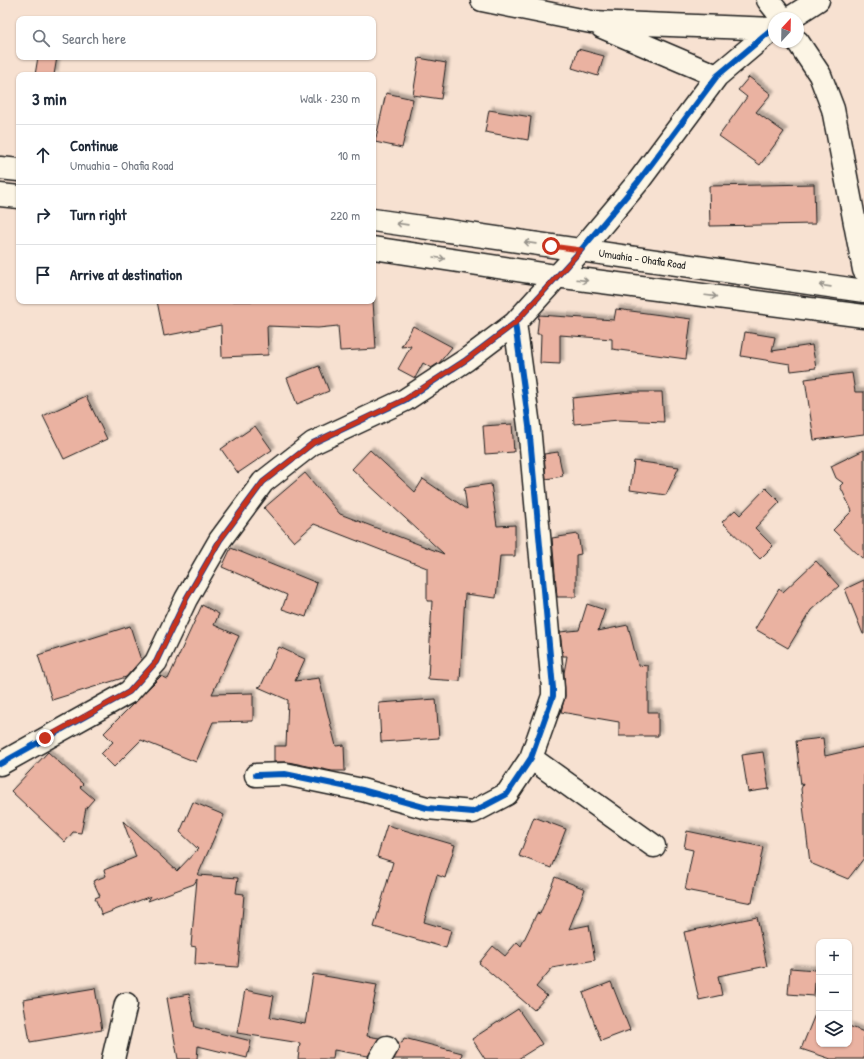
<!DOCTYPE html>
<html lang="en">
<head>
<meta charset="utf-8">
<style>
  :root { --surface:#fff; --page:#f6f6f7; --text:#1f2937; --muted:#747a83; --line:#e0e1e3 }
  body { margin:0; font-family:"Patrick Hand",sans-serif; background:var(--page); color:var(--text) }
  .controls { position:absolute; right:12px; bottom:12px; display:grid; overflow:hidden; border-radius:8px; box-shadow:0 1px 3px #0004 }
  .controls button { width:36px; height:36px; display:grid; place-items:center; padding:0; border:0; border-bottom:1px solid var(--line); background:var(--surface); color:var(--text); font:20px sans-serif }
  .compass { position:absolute; left:768px; top:12px; width:36px; height:36px; border-radius:50%; background:var(--surface); box-shadow:0 1px 3px #0004; rotate:22deg }
  .stop { position:absolute; width:12px; height:12px; margin:-9px; border:3px solid #c8321e; border-radius:50%; background:#fff }
  .stop.end { background:#c8321e; border-color:#fff; box-shadow:0 1px 4px #0008 }
  .list { margin:0; padding:0; list-style:none }
  h2 { display:flex; justify-content:space-between; align-items:center; height:52px; margin:0; padding:0 16px; font-size:17px }
  h2 small { font-size:13px; font-weight:400; color:var(--muted) }
  .list li { display:grid; grid-template-columns:26px 1fr auto; gap:12px; align-items:center; box-sizing:border-box; height:60px; padding:0 16px; border-top:1px solid var(--line) }
  .list b { display:block; font-size:15px; white-space:nowrap }
  .list p { margin:0; font-size:13px; white-space:nowrap; color:var(--muted) }
  .list em { font-size:13px; font-style:normal; color:var(--muted) }
  .icon { flex:none; width:22px; height:22px; fill:none; stroke:currentColor; stroke-width:2; stroke-linecap:round; stroke-linejoin:round }
  .map { position:relative; flex:none; width:864px; height:1059px; overflow:hidden }
  .search { position:absolute; background:var(--surface); box-shadow:0 1px 3px #0004; left:16px; top:16px; width:360px; height:44px; display:flex; align-items:center; gap:10px; box-sizing:border-box; padding:0 14px; border-radius:8px; color:var(--muted); font-size:15px }
  .panel { position:absolute; background:var(--surface); box-shadow:0 1px 3px #0004; left:16px; top:72px; width:360px; height:232px; border-radius:8px }
  .map>svg:first-child { display:block }
</style>
</head>
<body>
<div class="map">
<svg width="864" height="1059" viewBox="0 0 864 1059">
  <defs>
    <filter id="shadow"><feDropShadow dx="3.5" dy="-3.5" stdDeviation="1" flood-color="#0004"/></filter>
  </defs>
  <rect width="100%" height="100%" fill="#f7e1d1"/>
  <filter id="ink" filterUnits="userSpaceOnUse"><feTurbulence type="fractalNoise" baseFrequency=".025" numOctaves="2"/><feDisplacementMap in="SourceGraphic" scale="8" xChannelSelector="R" yChannelSelector="G"/><feConvolveMatrix kernelMatrix="1 2 1 2 8 2 1 2 1" color-interpolation-filters="sRGB"/></filter>
  <g filter="url(#ink)">
    <path fill="#eab2a1" stroke="#1c1c1c" filter="url(#shadow)" d="M578,49l26,7 -6,20 -26,-8z
      M38,57h19l-3,18h-19z
      M419,58l27,5 -5,36 -28,-4z
      M749,77l22,17 -15,18 28,20 -24,33 -41,-29 28,-39 -9,-7z
      M386,93l27,6 -11,49 -27,-6z
      M489,110l42,7 -3,23 -43,-8z
      M814,184l1,40 -105,2 -1,-40z
      M157,301h216l3,48 -36,2 -2,-25 -20,2 -51,-2 1,29 -46,2 -1,-32 -57,11z
      M616,309l75,10 -5,40 -74,-10v-10l-52,-4v29l-20,-1 1,-29h-4l2,-19 75,5z
      M413,326l39,21 -13,16 -8,5 -8,-5 -8,15 -17,-9 13,-23 -10,1z
      M745,332l30,5 -3,14 40,-6 4,23 -25,3 -1,-7 -49,-8z
      M319,366l10,25 -32,13 -10,-26z
      M852,373l3,19h9v42l-50,6 -9,-61z
      M632,392h30l2,30 -45,-2 -45,4 -2,-26z
      M86,396l21,43 -43,20 -21,-43z
      M512,424l2,28 -29,2 -2,-28z
      M255,426l17,24 -34,23 -17,-24z
      M370,450l45,42 8,-13 44,30 -3,-21 27,-4 6,42 18,-1v31h-15l-4,42 -31,-4 -5,87 -32,-2 4,-78h-5v-33l-113,-44 -20,18 -30,-34 41,-35 35,41 104,40 -92,-85z
      M864,450v110l-31,-30 19,-19 -12,-25 3,-3 -7,-5 -5,-12z
      M558,452l5,24 -17,3 -2,-25z
      M634,461l45,6 -13,28 -36,-5z
      M766,488l14,14 -25,26 18,18 -13,13 -38,-37 13,-12 5,5z
      M578,534l3,20 -5,1v42h-19l-5,-59z
      M231,548l86,35 -11,34 -24,-8 5,-14 -65,-28z
      M816,561l23,25 -28,24 -23,38 -33,-19 24,-40 4,3z
      M864,580v54h-1l-18,-45z
      M587,604l18,6 -7,21 30,-6 10,40 10,1v46h10v24h-39v-14l-58,-10 4,-16 -1,-23 3,-17h-4l-3,-24 19,-2z
      M202,605l17,9 -5,11 25,11 -27,58 41,-1v28l-40,1 -17,40 -55,-22 -27,27 -13,-13 12,-12 -9,-9 57,-57 7,3z
      M130,626l11,34 -15,17 -74,23 -14,-45z
      M279,647l26,12 -10,22 24,-3 17,68 8,-1 1,26h-13l-44,-9h-14v-16h12l2,-46 -30,-13 3,-1z
      M436,699l3,39 -58,4 -2,-39z
      M823,738l2,18 39,-9v111l-16,21 -38,-16 -9,-74 2,-5 -2,1 -5,-44z
      M48,752l35,32 -3,3 14,12 -8,9 -5,25 -8,-1 -8,10 -54,-51z
      M763,752l6,37 -21,3 -6,-37z
      M193,802l31,13 -26,60 40,3 -2,15 8,1 -6,73 -43,-3 1,-17 -5,-1 6,-67 -3,5 -46,17 3,-5 -49,19 -7,-17 5,-2 -7,-15 13,-5 -2,-6 32,-13 -13,-36 54,50 21,-22 -18,-17z
      M534,817l32,12 -15,39 -32,-12z
      M387,825l68,20 -10,33 -8,-3 -13,47 27,8 -5,18 -72,-21 19,-65 -16,-5z
      M687,831l76,16 -11,56 -67,-13 8,-40 -9,-2z
      M555,877l30,12 -16,40 20,-4 6,35 -43,8 -16,19 11,9 -13,14 -55,-47 14,-17 12,10 12,-14 4,4 16,-33 3,1z
      M757,917l10,49 -49,10 4,19 -23,5 -15,-68z
      M790,968l26,2 -2,26 -26,-2z
      M313,974l64,11 -10,51 12,2 -11,18 -34,-6 -1,9h-35l2,-16 -63,-10 8,-43 29,6 -4,21 35,7z
      M611,982l19,48 -29,11 -18,-48z
      M95,988l7,42 -72,12 -7,-42z
      M189,994l6,33 56,14 -4,17 -49,-12 -1,13h-19l-11,-61z
      M518,1009l24,35 -24,15h-33l-13,-20z
      M816,1012l3,1v31h30v-18l15,6v27h-33l-30,-10z
      M404,1038l58,15 -1,6h-67l5,-12 -1,-5 4,1z"/>
    <g fill="none" stroke-linecap="round" stroke-linejoin="round">
      <defs>
        <path id="minor" d="M482,0l109,22 182,7
          M768,0l14,18
          M790,18l28,-18
          M602,27l115,49
          M798,42l22,33 13,34 31,161
          M531,758l123,88
          M0,764l129,-72 27,-30 30,-63 34,-59 43,-58 50,-39 92,-43 61,-40 49,-37 66,-73 57,-68 79,-106 57,-48
          M256,775l29,-1 77,16 65,18 46,4 34,-18 24,-36 22,-62v-8l-24,-262 -14,-103
          M113,1059l13,-55
          M380,1059l7,-12"/>
        <g id="major">
          <path d="M0,168l19,2"/>
          <path d="M0,195l19,2"/>
          <path id="s1" d="M373,220l491,71"/>
          <path d="M373,248l183,28 308,40"/>
        </g>
      </defs>
      <use href="#minor" stroke="#1c1c1c" stroke-width="25"/>
      <use href="#major" stroke="#1c1c1c" stroke-width="25"/>
      <use href="#minor" stroke="#fcf5e5" stroke-width="22"/>
      <use href="#major" stroke="#fcf5e5" stroke-width="22"/>
      <defs>
        <path id="cycleway" d="M0,764l129,-72 27,-30 30,-63 34,-59 43,-58 50,-39 92,-43 61,-40 49,-37 66,-73 57,-68 79,-106 57,-48
          M256,775l29,-1 77,16 65,18 46,4 34,-18 24,-36 22,-62v-8l-24,-262 -14,-103"/>
      </defs>
      <use href="#cycleway" stroke="#fcf5e5" stroke-width="8"/>
      <use href="#cycleway" stroke="#0057b8" stroke-width="6"/>
    </g>
    <defs><path id="oneway-shaft" d="M-6 0H5M1.5-3L5.5 0L1.5 3" fill="none" stroke-width="1.6" stroke-linecap="round" stroke-linejoin="round"/></defs>
    <g stroke="#97938b">
      <use href="#oneway-shaft" transform="translate(402 224) rotate(-172)"/>
      <use href="#oneway-shaft" transform="translate(530 243) rotate(-172)"/>
      <use href="#oneway-shaft" transform="translate(439 258) rotate(9)"/>
      <use href="#oneway-shaft" transform="translate(582 280) rotate(7)"/>
      <use href="#oneway-shaft" transform="translate(825 286) rotate(-172)"/>
      <use href="#oneway-shaft" transform="translate(711 296) rotate(7)"/>
    </g>
  </g>
  <g fill="none" stroke-linecap="round" stroke-linejoin="round" filter="url(#ink)">
    <path stroke="#c8321e" stroke-width="5" d="M45,738l84,-46 27,-30 30,-63 34,-59 43,-58 50,-39 91,-43 62,-40 49,-37 66,-73 -30,-4"/>
  </g>
  <g text-anchor="middle" stroke-width="3" stroke-linejoin="round" paint-order="stroke">
    <g font-size="11" fill="#1c1c1c" stroke="#fcf5e5">
      <text dy="4" stroke="none"><textPath href="#s1" startOffset="272">Umuahia - Ohafia Road</textPath></text>
    </g>
  </g>
</svg>
<div class="controls">
<button>+</button>
<button>−</button>
<button><svg class="icon" aria-label="layers" viewBox="0 0 24 24"><path d="M12 4l9 5-9 5-9-5zM3 14l9 5 9-5"/></svg></button>
</div>
<svg class="compass" viewBox="-18 -18 36 36"><path d="M0-13l5 13h-10z" fill="#e53935"/><path d="M0 13l5-13h-10z" fill="#747a83"/></svg>
<div class="stop" style="left:551px;top:246px"></div>
<div class="stop end" style="left:45px;top:738px"></div>
<div class="search"><svg class="icon" aria-label="search" viewBox="0 0 24 24"><circle cx="10" cy="10" r="6"/><path d="M15 15l6 6"/></svg>Search here</div>
<section class="panel">
<h2>3 min<small>Walk · 230 m</small></h2>
<ul class="list">
<li><svg class="icon" aria-label="ahead" viewBox="0 0 24 24"><path d="M12 20V5M6 11l6-6 6 6"/></svg><div><b>Continue</b><p>Umuahia - Ohafia Road</p></div><em>10 m</em></li>
<li><svg class="icon" aria-label="right" viewBox="0 0 24 24"><path d="M7 20v-9h11M14 6l5 5-5 5"/></svg><div><b>Turn right</b></div><em>220 m</em></li>
<li><svg class="icon" aria-label="arrive" viewBox="0 0 24 24"><path d="M6 21V4h12l-3 4 3 4H6"/></svg><div><b>Arrive at destination</b></div></li>
</ul>
</section>
</div>
</body>
</html>
